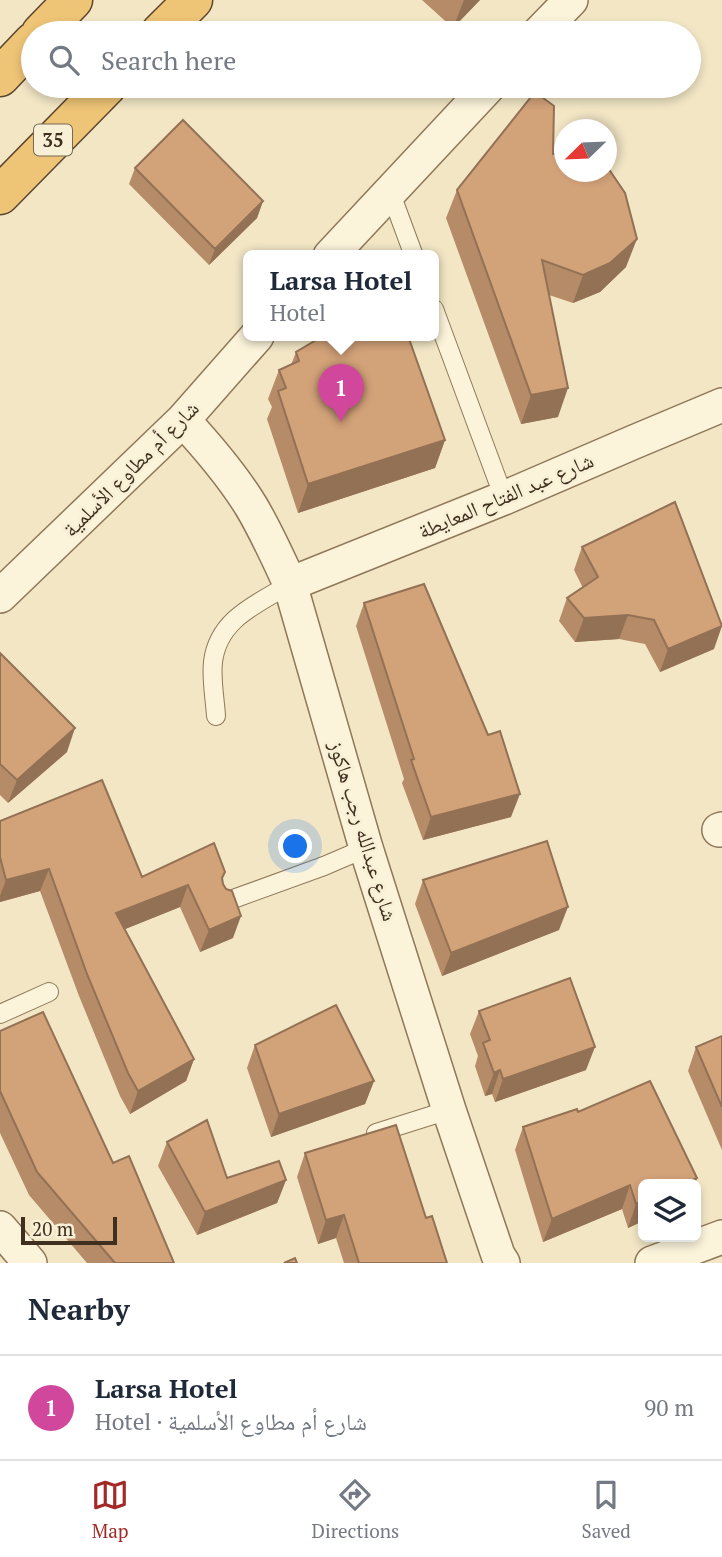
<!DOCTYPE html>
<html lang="en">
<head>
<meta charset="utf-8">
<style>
  :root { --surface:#fff; --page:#f6f6f7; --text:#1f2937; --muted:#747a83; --line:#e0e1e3; --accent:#a22925 }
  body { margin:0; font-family:"PT Serif","Noto Naskh Arabic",serif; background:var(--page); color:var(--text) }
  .controls { position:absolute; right:21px; bottom:21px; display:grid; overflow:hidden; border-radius:10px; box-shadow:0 4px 10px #0003 }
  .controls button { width:63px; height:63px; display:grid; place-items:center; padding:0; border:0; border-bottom:2px solid var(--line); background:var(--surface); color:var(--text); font:35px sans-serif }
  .compass { position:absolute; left:554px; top:119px; width:63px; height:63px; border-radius:50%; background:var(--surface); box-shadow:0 4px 10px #0003; rotate:247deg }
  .scale { position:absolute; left:21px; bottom:18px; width:96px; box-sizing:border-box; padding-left:7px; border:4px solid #3e2f1e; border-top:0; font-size:19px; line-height:24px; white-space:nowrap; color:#3e2f1e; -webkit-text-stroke:5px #f8f0d6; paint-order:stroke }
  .you { position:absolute; left:296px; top:847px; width:24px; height:24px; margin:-18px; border:5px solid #fff; border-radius:50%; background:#1a73e8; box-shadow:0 0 0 10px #1a73e833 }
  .badge { display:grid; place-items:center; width:46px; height:46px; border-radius:50%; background:var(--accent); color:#fff; font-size:23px; font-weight:700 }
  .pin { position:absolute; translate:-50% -58px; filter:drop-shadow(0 2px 4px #0008) }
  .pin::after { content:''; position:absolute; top:37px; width:24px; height:21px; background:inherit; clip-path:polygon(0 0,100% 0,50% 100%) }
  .popup { position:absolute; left:243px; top:250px; width:196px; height:91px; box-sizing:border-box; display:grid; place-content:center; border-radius:10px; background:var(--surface); filter:drop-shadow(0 2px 5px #0005); font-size:23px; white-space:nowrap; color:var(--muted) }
  .popup b { font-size:26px; color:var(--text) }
  .popup::after { content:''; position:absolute; left:50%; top:100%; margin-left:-14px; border:14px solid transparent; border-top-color:var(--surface) }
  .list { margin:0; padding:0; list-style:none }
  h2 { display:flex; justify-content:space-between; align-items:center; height:91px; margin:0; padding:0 28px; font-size:30px }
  h2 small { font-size:23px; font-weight:400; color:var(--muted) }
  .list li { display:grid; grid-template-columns:46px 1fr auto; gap:21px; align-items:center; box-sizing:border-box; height:105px; padding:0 28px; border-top:2px solid var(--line) }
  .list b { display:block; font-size:26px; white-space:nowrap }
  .list p { margin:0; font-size:23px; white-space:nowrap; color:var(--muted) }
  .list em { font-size:23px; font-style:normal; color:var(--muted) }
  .icon { flex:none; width:38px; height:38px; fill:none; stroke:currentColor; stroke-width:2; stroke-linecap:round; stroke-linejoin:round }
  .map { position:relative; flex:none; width:722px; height:1263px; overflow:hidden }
  .search { position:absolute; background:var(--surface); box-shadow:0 4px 10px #0003; left:21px; right:21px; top:21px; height:77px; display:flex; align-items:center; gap:18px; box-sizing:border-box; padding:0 24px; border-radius:38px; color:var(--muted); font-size:26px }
  .sheet { height:196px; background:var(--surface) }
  nav { display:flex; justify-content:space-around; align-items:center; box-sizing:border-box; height:98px; border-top:2px solid var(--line); background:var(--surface); font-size:19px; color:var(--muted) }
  nav a { display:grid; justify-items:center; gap:4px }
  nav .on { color:var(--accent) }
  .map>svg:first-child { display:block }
</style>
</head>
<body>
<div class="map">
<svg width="722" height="1263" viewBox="0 0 722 1263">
  <rect width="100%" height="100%" fill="#f2e6c5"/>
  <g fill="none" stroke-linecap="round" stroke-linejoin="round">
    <defs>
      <path id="service" d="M390,191l24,65
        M434,309l70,189
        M216,716c-1,-17 -5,-37 -3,-54 5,-43 44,-58 77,-78
        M225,902l99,-36 42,-18
        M0,1014l49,-22
        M376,1133l73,-23"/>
      <path id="minor" d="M539,33l32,-33
        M330,256l159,-170
        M183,420c24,26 49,55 68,86 15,25 27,52 39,78l76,264 83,262 49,145 5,8
        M290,584l214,-86 130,-56 88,-37
        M0,596l183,-176 74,-84
        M719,830l3,-1
        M0,1228l30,35
        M652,1263l70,-26"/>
      <path id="trunk" d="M41,33l32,-33
        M160,33l33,-33
        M0,77l33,-35
        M0,195l107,-109"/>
    </defs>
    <use href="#service" stroke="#8f7859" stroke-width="20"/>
    <use href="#minor" stroke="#8f7859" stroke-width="36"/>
    <use href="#trunk" stroke="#5c452e" stroke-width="41"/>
    <use href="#service" stroke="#fbf3da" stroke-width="18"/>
    <use href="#minor" stroke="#fbf3da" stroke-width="33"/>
    <use href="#trunk" stroke="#eec476" stroke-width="38"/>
  </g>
  <path fill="#b58b68" d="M422,0h58l-27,28z
    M553,154l73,113 -26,25 -27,11 -24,-8 9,122 -37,7 -75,-206 11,-28z
    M135,168l128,33 -6,17 -48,47 -80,-81z
    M296,352l149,88 -10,28 -137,45 -31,-94 5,-12 -4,-8 11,-29 12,-5z
    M582,547l132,102 -54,23 -15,-28 -26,-5 -44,3 -16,-21 8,-23 16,-10 -9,-18z
    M364,603l124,132 23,82 -88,23 -21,-57 2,-4 -48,-153z
    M0,653l67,99 -59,51 -8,-8z
    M0,821l142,56 80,2 11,59 -33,14 -20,-45 -55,22 69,130 -8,22 -56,33 -10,-18 -41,-100 -39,-105 -40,11z
    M423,880l136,50 -117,46 -27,-72z
    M479,1011l107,59 -91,32 -3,-8 -7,2 -10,-30 3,-10 -8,-22z
    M0,1031l113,132 61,100h-87l-58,-68 -29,-62z
    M722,1036v114l-34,-79 8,-24z
    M255,1045l119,36 -9,23 -94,33 -24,-69z
    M578,1112l119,66 -2,6h-52v37l-15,7 -6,-19 -79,33 -28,-92 8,-23z
    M167,1142l60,36 59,2 -9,23 -80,32 -39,-69z
    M305,1153l121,65 21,45h-103l-8,-25 -18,6 -21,-67z"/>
  <path fill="#937155" d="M464,0h16l-27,28z
    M263,201l-6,17 -48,47 6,-16z
    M637,239l-11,28 -26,25 -27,11 10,-28z
    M568,388l-10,29 -37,7 10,-29z
    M445,440l-10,28 -137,45 10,-29z
    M628,615l-9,24 -44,3 9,-24z
    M722,626l-8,23 -54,23 8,-23z
    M75,728l-8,24 -59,51 9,-23z
    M520,794l-9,23 -88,23 8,-23z
    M49,869l-9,22 -40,11v-6l6,-16z
    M188,885l-8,22 -72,29 8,-23z
    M568,907l-9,23 -117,46 9,-23z
    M241,916l-8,22 -33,14 9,-22z
    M595,1047l-9,23 -91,32 8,-23z
    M194,1059l-8,22 -56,33 8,-23z
    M500,1070l-8,24 -7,2 9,-23z
    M374,1081l-9,23 -94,33 8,-23z
    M697,1178l-2,6h-12z
    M286,1180l-9,23 -80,32 8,-23z
    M630,1185l-8,24 -79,33 9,-23z
    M643,1201v20l-15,7 8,-24z
    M344,1215l-8,23 -18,6 8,-24z"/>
  <path fill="#d2a279" stroke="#937155" stroke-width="2" d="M535,92l19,14 -1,48 11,-1v19h42v-7l19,28 12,46 -27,24 -27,12 -41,-15 26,128 -37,7 -74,-205z
    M183,120l80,81 -48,48 -80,-81z
    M323,336h85l37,104 -137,44 -30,-93 8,-3 -7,-18 20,-9 -3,-9z
    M675,502l47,124 -54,23 -14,-29 -26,-5 -44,3 -17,-20 31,-21 -16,-30z
    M424,584l64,151 12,-4 20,63 -89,23 -20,-57 3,-1 -50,-156z
    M0,653l75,75 -58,52 -17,-16z
    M102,780l40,97 72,-34 11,29 -3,6 1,6 3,5 6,2 9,25 -32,14 -21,-45 -72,28 78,146 -56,32 -10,-18 -41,-99 -38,-105 -43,11 -6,-23v-36z
    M547,841l21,66 -117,46 -28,-73z
    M570,978l25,69 -92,32 -3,-9 -6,3 -11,-30 7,-3 -11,-29z
    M336,1005l38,76 -95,33 -24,-69z
    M43,1012l70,151 16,-7 45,107h-59l-78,-91 -37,-81v-60z
    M722,1036v71l-26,-60z
    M650,1081l47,97 -14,6h-40v17l-7,3 -6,-19 -78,34 -29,-92 54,-18 1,3z
    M207,1120l20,58 52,-17 7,19 -81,32 -38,-70z
    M396,1125l30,93 6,-2 15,47h-88l-15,-48 -18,5 -21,-67z
    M295,1258l2,5h-13z"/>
  <g text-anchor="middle" stroke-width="5" stroke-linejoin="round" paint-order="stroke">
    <rect fill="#f8f0d6" stroke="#766955" stroke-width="2" x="34" y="124.5" width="38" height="31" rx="5"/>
    <g font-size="19" font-weight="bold" fill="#3e2f1e">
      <text x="53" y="147">35</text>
    </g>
    <g font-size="21" fill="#3e2f1e" stroke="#f8f0d6">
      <text transform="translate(131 469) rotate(-45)" y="7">شارع أم مطاوع الأسلمية</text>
      <text transform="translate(506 496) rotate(-23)" y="7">شارع عبد الفتاح المعايطة</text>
      <text transform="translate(363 831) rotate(73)" y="7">شارع عبدالله رجب هاكوز</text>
    </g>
  </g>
</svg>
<div class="controls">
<button><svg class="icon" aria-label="layers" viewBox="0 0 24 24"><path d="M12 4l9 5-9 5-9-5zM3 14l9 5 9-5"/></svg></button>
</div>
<svg class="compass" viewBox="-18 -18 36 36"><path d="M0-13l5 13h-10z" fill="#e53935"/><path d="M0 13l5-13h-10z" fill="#747a83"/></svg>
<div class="scale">20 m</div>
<div class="you"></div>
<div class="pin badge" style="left:341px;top:422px;background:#d1479c">1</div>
<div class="popup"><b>Larsa Hotel</b>Hotel</div>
<div class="search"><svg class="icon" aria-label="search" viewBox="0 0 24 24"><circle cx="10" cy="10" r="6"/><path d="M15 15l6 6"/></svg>Search here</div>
</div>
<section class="sheet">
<h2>Nearby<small></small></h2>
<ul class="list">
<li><span class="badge" style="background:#d1479c">1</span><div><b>Larsa Hotel</b><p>Hotel · شارع أم مطاوع الأسلمية</p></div><em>90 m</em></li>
</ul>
</section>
<nav>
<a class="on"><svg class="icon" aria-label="map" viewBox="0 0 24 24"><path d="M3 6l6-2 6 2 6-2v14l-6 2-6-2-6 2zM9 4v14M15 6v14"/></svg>Map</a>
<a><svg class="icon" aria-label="directions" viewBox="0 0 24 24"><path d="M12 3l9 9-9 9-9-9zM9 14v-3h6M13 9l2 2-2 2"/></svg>Directions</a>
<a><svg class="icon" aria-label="saved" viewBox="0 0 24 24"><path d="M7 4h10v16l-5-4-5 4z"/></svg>Saved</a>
</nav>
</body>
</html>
